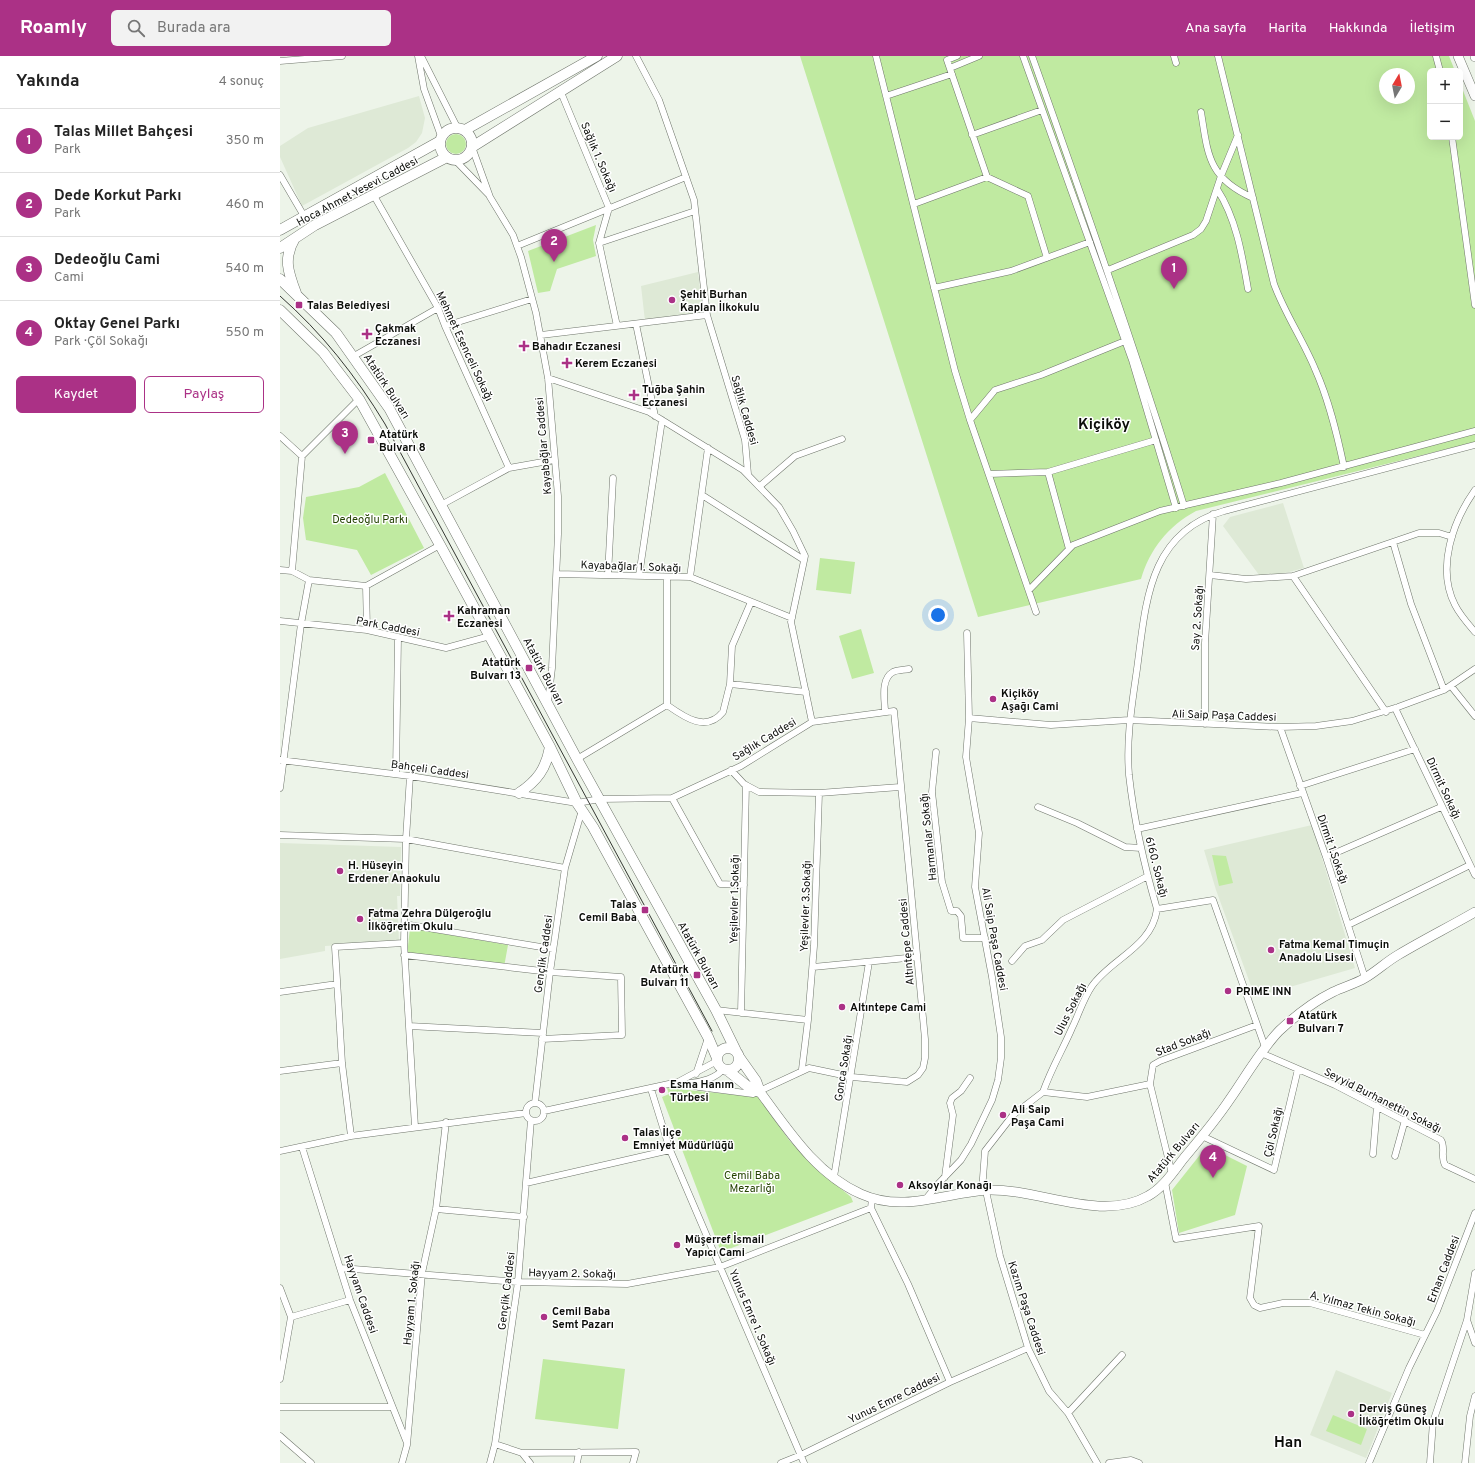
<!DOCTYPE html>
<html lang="tr">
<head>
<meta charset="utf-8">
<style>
  :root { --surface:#fff; --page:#f2f2f2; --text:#222; --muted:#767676; --line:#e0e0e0; --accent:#ab3186 }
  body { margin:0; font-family:Overpass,sans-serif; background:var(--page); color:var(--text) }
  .controls { position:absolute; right:12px; top:12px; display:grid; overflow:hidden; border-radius:6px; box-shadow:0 4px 16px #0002 }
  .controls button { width:36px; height:36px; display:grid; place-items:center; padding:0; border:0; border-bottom:1px solid var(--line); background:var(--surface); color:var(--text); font:20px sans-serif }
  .compass { position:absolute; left:1099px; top:12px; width:36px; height:36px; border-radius:50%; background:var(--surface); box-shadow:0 4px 16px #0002; rotate:10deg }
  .you { position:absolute; left:658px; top:559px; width:14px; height:14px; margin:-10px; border:3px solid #fff; border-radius:50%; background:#1a73e8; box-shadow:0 0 0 6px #1a73e833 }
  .badge { display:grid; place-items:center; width:26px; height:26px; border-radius:50%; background:var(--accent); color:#fff; font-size:13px; font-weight:700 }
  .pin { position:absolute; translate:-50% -33px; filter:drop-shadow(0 1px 2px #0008) }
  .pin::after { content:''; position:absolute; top:21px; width:14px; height:12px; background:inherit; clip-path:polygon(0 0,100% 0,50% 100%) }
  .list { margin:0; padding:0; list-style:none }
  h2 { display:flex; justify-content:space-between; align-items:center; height:52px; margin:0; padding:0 16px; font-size:17px }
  h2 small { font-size:13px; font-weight:400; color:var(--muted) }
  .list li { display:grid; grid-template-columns:26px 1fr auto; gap:12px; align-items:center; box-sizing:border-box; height:64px; padding:0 16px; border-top:1px solid var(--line) }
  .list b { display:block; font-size:15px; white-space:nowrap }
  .list p { margin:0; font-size:13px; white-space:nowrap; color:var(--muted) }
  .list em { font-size:13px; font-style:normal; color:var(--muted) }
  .actions { display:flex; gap:8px; padding:12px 16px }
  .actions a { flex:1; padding:9px 0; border:1px solid var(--accent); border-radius:6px; text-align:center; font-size:14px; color:var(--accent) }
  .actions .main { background:var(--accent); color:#fff }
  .icon { flex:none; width:22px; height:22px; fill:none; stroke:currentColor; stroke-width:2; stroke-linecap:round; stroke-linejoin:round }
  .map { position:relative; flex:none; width:1195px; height:1407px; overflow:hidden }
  header { display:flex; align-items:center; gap:24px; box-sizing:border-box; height:56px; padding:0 20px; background:var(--accent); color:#fff }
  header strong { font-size:19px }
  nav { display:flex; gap:22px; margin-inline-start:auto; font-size:14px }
  .search { width:280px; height:36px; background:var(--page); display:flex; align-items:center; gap:10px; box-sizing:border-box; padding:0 14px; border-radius:6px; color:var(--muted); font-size:15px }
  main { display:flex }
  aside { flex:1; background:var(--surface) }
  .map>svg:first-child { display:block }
</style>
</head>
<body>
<header>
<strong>Roamly</strong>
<div class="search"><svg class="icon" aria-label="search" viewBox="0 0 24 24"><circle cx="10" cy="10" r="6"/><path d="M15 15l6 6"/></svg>Burada ara</div>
<nav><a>Ana sayfa</a><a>Harita</a><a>Hakkında</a><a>İletişim</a></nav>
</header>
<main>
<aside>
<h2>Yakında<small>4 sonuç</small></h2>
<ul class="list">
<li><span class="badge">1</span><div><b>Talas Millet Bahçesi</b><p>Park</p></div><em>350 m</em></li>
<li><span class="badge">2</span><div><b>Dede Korkut Parkı</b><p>Park</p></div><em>460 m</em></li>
<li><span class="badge">3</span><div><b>Dedeoğlu Cami</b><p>Cami</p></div><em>540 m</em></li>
<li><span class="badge">4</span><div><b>Oktay Genel Parkı</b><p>Park · Çöl Sokağı</p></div><em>550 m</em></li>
</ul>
<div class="actions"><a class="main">Kaydet</a><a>Paylaş</a></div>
</aside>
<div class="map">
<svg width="1195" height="1407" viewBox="0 0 1195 1407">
  <rect width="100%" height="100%" fill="#edf4e9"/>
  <path fill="#dee9d6" d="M139,40l6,22 -3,15 -6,9 -8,6 -106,58 -22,-49v-11l28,-18z
    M418,216l5,42 -58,7 -4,-35z
    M1003,447l21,65 -42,11 -39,-53 7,-9z
    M1032,769l43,143 -100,29 -39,-107 -12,-40z
    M0,787l121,4 -1,49h-3l2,46 -74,4v5l-45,8z
    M1056,1314l56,23 -26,65 -56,-23z"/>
  <path fill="#c0eaa1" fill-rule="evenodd" d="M520,0h649l6,15h-25v66h30v-54l15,38v321l-279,69c-28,15 -46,38 -55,68l-163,38zM1105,18h24v24h-24z
    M166 88a10 10 0 1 1 20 0a10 10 0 1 1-20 0Z
    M316,169l-3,15 3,16 -39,13 -7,22 -12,2 -10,-42z
    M105,417l39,75 -53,27 -14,-25 -51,-10 -3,-22 3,-21 53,-10z
    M540,502l35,4 -4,32 -35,-4z
    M581,573l13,44 -22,6 -13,-43z
    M932,799l14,1 7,27 -14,3z
    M130,872l98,17 -4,22 -97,-12z
    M387,1032l91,9 31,43 28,29 34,28 2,5 -132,50 -59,-155 7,-3z
    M927,1090l40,20 -12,49 -56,18 -7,-43z
    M263,1303l82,10 -7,60 -83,-10z
    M1053,1359l34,14 -6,16 -35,-14z"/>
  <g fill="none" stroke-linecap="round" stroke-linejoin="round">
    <defs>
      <path id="street" d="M138,0l6,33 17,47
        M141,0l36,71
        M356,0l23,44 35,100 13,115 38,125 3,34
        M596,0l79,315 15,49 66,192
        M677,0l-10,4 40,117 41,19 19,62
        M743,0l109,304 44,148
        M752,0c53,149 105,298 152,450
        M894,0l2,7
        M938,0l56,228c11,30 29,56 41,85 14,31 22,65 29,98
        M1156,0l4,15
        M0,5l62,-5
        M670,12l29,-12
        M280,34l49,118 -10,35 18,83
        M606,40l66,-22
        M921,56c7,43 7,66 52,86
        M692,79l70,-25
        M1172,81l23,168
        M192,91l18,50 23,38 8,22 15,56 12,65 10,118v38l-6,134 -4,34
        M175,104l34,35
        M0,119l24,41
        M937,133c19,29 25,65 31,100
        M93,138l65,114 7,18 64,142
        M634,148l73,-27
        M319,187l96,-32
        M237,190l169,-69
        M828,214l85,-35 8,-6 5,-8 15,-45 17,-41
        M654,232l77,-17 79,-29
        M356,268l19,92
        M165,270l87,-27
        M261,279l166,-20
        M74,300l84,-48
        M268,322l101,34 94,58 36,37 14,24 12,25 -14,66 21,100
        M690,364l25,-30 46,-15 84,-34
        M0,380l22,20
        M709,418l59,-2
        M480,430l35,-30 47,-17
        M1195,434c-22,31 -39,78 -20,115 5,10 13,19 20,27
        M422,439l102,65
        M161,449l68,-37 45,-8
        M1113,486l18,62 33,86
        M789,493l-21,-77 108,-32
        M0,514l12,1 17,9 57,6 74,-41
        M12,515l10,-115 57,-57
        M277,518l133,3 102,41
        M328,519l5,-97
        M930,519l36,4 47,-3 126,-43h20l13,4
        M359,520l23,-156
        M1013,520l93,136
        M410,521l18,-129
        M86,530l1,44
        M749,534l44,-45 87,-34 121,-28 194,-52
        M0,565l87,9 79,18 44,-12
        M687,577l2,85
        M450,628l76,8
        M1171,630l24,30
        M387,649c17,12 39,28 56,7l7,-28 2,-38 19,-44
        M387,649v-128
        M1115,652l80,167
        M605,656c0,-11 -5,-33 8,-40 4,-2 11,-2 16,-3
        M925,668v-81l8,-129
        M1000,671l46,130 39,121
        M656,696l-4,40 10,90 9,29h6l4,5 2,22h22
        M297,703l90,-54
        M0,704l130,16 167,27 23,-4 72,-1 69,-32 71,-44 82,-11 31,328v19l-2,10 -5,7 -11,7 -55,-5 -43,-9 -56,26 -54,-7 -11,-3
        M451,714l13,14 15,8 60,1 81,-6
        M116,718l2,-137
        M130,720l-4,63 -2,104 11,184
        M1020,730l115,-37
        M0,732l21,-164 8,-44
        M392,742l48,86 24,1
        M758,751l39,16 48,24 16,1
        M857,773l165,-36
        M0,779l126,4 159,29
        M1047,804l-1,-3 115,-50
        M124,868l149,25
        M1068,869l122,-60
        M124,899l146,17 71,5 1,58 -80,4
        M732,905l13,-15 17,-6 21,-20 85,-44
        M533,911l104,-10
        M0,936l57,-8
        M436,954l92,10 -6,49
        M461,957l5,-228
        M528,964l6,-74 5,-153
        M129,970l134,7
        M985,991l-52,-147 -56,9c-13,-44 -23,-89 -28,-134 -3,-36 3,-71 8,-106 9,-66 11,-136 87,-158l251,-66
        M981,997l74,32 106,55c5,8 -1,16 4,25l30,14
        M0,1015l62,-8
        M416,1018l12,-36
        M410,1027c11,-1 27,-5 33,-14
        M371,1033l19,61 134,313
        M763,1036c8,-23 20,-43 29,-64 7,-14 11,-29 20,-42 20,-28 60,-39 65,-77
        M255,1047l15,-131 15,-104 17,-58
        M246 1056a9 9 0 1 1 18 0a9 9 0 1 1-18 0Z
        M264,1055l134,-29 39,-21
        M71,1080l-9,-73 -7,-116 69,-4
        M922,1080l72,34 24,-101
        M22,1091l48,153 57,143
        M0,1095l71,-15 175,-23
        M1093,1098l4,-48
        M1115,1100l10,-36
        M892,1118l-22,-90 3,-19 7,-4 97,-36
        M554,1121l35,-215
        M665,1121l8,-62 -3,-12 2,-5 9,-7 9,-13
        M885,1126l11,57 83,-13 -9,72 4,7 6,3 23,-5h27l115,32
        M246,1127l144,-33
        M702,1135l3,-40 28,-36 30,-23 44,5 63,-13
        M706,1135l14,65 28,92 21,43 19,22 29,50
        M645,1144l13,-16 23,-24 10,-16 21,-44 6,-20 3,-22v-21l-9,-60 -17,-90 4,-54 -13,-76 3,-39 82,7 78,-5 151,7 36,-1 36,-5 46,-14 46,-17 31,-21
        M156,1153l88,8
        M61,1212l177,14 109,2 93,-17 151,-59 1,-10
        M0,1232l11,29 -11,62
        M11,1261l59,-17
        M1187,1264l8,23
        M670,1326l78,-34
        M0,1351h112
        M788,1357l54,-58
        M0,1380l31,27
        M215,1388l27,9
        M122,1407l5,-18 15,-172 14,-64 10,-87
        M210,1407l5,-19 23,-162 13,-162
        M250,1407l-8,-10 114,-1 -3,11
        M297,1407l2,-11
        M501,1407l20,-8 149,-73 -42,-98 -37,-76
        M829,1407l22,-3 8,3
        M1089,1407l40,-95 28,-57 38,-98
        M1150,1407l3,-41 34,-102 8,-47
        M1185,1407l5,-47 5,-20"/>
      <path id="secondary" d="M1178,0l17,40
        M1195,0v1
        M480,1036c28,38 56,82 101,102 42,19 84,-1 126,-4 51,-2 114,33 161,6 15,-8 25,-24 36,-38 16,-19 32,-38 46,-59 16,-23 30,-48 49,-68 16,-15 34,-29 54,-39 10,-5 22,-8 32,-14 12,-7 21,-16 33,-23 25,-15 51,-28 77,-43"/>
      <path id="primary" d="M160 88a16 16 0 1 1 32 0a16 16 0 1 1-32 0Z
        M185,74l132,-74
        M192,91l145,-91
        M0,174l160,-89
        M15,182c-12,20 -7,34 1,55
        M0,192l35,-23 132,-68
        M0,223l56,54 53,75 188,351 139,251 20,41
        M0,254l43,42 36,47 81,146 110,202 27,56 16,24 115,210 9,21
        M239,737c18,-12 27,-24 31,-46
        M437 1003a11 11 0 1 1 22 0a11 11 0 1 1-22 0Z
        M459,1001l17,24 4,11
        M447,1014l24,19 9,3"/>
    </defs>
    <use href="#street" stroke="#6f756b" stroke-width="7"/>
    <use href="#secondary" stroke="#6f756b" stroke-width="10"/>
    <use href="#primary" stroke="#6f756b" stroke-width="11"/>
    <use href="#street" stroke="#fff" stroke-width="6"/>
    <use href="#secondary" stroke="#fff" stroke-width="9"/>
    <use href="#primary" stroke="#fff" stroke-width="10"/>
    <path stroke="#353833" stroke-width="1" d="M0,240c42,37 76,80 105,128l327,607"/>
  </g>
  <g fill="#ab3186" stroke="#fff" stroke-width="1.5">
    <circle cx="392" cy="244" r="4"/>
    <rect x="15" y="245" width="8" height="8" rx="2"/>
    <path d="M85 272h4v4h4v4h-4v4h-4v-4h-4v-4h4z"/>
    <path d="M242 284h4v4h4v4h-4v4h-4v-4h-4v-4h4z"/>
    <path d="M285 301h4v4h4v4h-4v4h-4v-4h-4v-4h4z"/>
    <path d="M352 333h4v4h4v4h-4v4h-4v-4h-4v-4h4z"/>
    <rect x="87" y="380" width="8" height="8" rx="2"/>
    <path d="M167 554h4v4h4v4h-4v4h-4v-4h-4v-4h4z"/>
    <rect x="245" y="608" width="8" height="8" rx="2"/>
    <circle cx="713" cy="643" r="4"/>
    <circle cx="60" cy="815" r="4"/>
    <rect x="361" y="850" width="8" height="8" rx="2"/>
    <circle cx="80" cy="863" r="4"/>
    <circle cx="991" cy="894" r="4"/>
    <rect x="413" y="915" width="8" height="8" rx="2"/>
    <circle cx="948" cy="935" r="4"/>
    <circle cx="562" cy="951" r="4"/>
    <rect x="1006" y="961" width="8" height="8" rx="2"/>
    <circle cx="382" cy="1034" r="4"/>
    <circle cx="723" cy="1059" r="4"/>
    <circle cx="345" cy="1082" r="4"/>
    <circle cx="620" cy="1129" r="4"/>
    <circle cx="397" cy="1189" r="4"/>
    <circle cx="264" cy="1261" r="4"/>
    <circle cx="1071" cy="1358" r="4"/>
  </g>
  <g text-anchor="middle" stroke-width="3" stroke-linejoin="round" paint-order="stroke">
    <g font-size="11" fill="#0b0d09" stroke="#fff">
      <text transform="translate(319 101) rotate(67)" y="4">Sağlık 1. Sokağı</text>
      <text transform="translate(77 135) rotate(-28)" y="4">Hoca Ahmet Yesevi Caddesi</text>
      <text transform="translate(185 290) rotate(65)" y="4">Mehmet Esenceli Sokağı</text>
      <text transform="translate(107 330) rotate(57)" y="4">Atatürk Bulvarı</text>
      <text transform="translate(465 354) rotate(74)" y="4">Sağlık Caddesi</text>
      <text transform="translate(263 390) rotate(-95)" y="4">Kayabağlar Caddesi</text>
      <text transform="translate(351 510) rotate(2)" y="4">Kayabağlar 1. Sokağı</text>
      <text transform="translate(917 562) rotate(-86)" y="4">Say 2. Sokağı</text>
      <text transform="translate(108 570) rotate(11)" y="4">Park Caddesi</text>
      <text transform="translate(264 615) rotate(62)" y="4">Atatürk Bulvarı</text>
      <text transform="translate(944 659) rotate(2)" y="4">Ali Saip Paşa Caddesi</text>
      <text transform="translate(484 683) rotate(-31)" y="4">Sağlık Caddesi</text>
      <text transform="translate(150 713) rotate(8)" y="4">Bahçeli Caddesi</text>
      <text transform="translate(1164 732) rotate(65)" y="4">Dirmit Sokağı</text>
      <text transform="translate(648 781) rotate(-96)" y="4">Harmanlar Sokağı</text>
      <text transform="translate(1053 793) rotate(71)" y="4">Dirmit 1.Sokağı</text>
      <text transform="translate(877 811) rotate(76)" y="4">6160. Sokağı</text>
      <text transform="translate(454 843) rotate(-89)" y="4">Yeşilevler 1.Sokağı</text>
      <text transform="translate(525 850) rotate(-88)" y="4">Yeşilevler 3.Sokağı</text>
      <text transform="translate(715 883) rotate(80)" y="4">Ali Saip Paşa Caddesi</text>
      <text transform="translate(626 886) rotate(-95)" y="4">Altıntepe Caddesi</text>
      <text transform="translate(263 898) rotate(-82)" y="4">Gençlik Caddesi</text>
      <text transform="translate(419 899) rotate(61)" y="4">Atatürk Bulvarı</text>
      <text transform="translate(790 953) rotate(-63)" y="4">Ulus Sokağı</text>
      <text transform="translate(903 986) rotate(-21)" y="4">Stad Sokağı</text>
      <text transform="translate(563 1012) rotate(-81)" y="4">Gonca Sokağı</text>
      <text transform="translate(1103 1044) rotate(27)" y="4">Seyyid Burhanettin Sokağı</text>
      <text transform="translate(993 1076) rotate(-77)" y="4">Çöl Sokağı</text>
      <text transform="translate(893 1096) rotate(-50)" y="4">Atatürk Bulvarı</text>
      <text transform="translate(1163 1213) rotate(-69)" y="4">Erhan Caddesi</text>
      <text transform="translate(292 1217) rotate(1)" y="4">Hayyam 2. Sokağı</text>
      <text transform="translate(226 1235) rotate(-83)" y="4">Gençlik Caddesi</text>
      <text transform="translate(81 1238) rotate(71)" y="4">Hayyam Caddesi</text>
      <text transform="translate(131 1247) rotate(-84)" y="4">Hayyam 1. Sokağı</text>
      <text transform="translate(747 1252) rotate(72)" y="4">Kazım Paşa Caddesi</text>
      <text transform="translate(1083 1252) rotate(15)" y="4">A. Yılmaz Tekin Sokağı</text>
      <text transform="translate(473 1261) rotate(67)" y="4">Yunus Emre 1. Sokağı</text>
      <text transform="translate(614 1342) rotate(-26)" y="4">Yunus Emre Caddesi</text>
    </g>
    <g font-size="11" font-weight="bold" fill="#0b0d09" stroke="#fff" text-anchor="start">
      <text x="400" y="242">Şehit Burhan<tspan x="400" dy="13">Kaplan İlkokulu</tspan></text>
      <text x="27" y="253">Talas Belediyesi</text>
      <text x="95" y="276">Çakmak<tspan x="95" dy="13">Eczanesi</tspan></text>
      <text x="252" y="294">Bahadır Eczanesi</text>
      <text x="295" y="311">Kerem Eczanesi</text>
      <text x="362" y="337">Tuğba Şahin<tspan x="362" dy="13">Eczanesi</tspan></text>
      <text x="99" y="382">Atatürk<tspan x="99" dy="13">Bulvarı 8</tspan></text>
      <text x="177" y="558">Kahraman<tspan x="177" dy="13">Eczanesi</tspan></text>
      <text x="241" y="610" text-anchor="end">Atatürk<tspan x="241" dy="13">Bulvarı 13</tspan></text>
      <text x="721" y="641">Kiçiköy<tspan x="721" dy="13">Aşağı Cami</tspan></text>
      <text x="68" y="813">H. Hüseyin<tspan x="68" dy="13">Erdener Anaokulu</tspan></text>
      <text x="357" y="852" text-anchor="end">Talas<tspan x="357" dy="13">Cemil Baba</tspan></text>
      <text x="88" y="861">Fatma Zehra Dülgeroğlu<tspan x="88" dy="13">İlköğretim Okulu</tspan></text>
      <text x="999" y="892">Fatma Kemal Timuçin<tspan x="999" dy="13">Anadolu Lisesi</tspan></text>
      <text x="409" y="917" text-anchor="end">Atatürk<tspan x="409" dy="13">Bulvarı 11</tspan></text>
      <text x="956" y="939">PRIME INN</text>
      <text x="570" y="955">Altıntepe Cami</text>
      <text x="1018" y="963">Atatürk<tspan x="1018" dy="13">Bulvarı 7</tspan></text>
      <text x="390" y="1032">Esma Hanım<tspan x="390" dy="13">Türbesi</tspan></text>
      <text x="731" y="1057">Ali Saip<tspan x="731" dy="13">Paşa Cami</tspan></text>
      <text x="353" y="1080">Talas İlçe<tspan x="353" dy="13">Emniyet Müdürlüğü</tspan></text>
      <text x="628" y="1133">Aksoylar Konağı</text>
      <text x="405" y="1187">Müşerref İsmail<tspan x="405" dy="13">Yapıcı Cami</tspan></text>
      <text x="272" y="1259">Cemil Baba<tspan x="272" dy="13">Semt Pazarı</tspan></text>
      <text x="1079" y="1356">Derviş Güneş<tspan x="1079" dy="13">İlköğretim Okulu</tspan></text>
    </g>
    <g font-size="11" fill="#254302" stroke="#fff">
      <text x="90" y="467">Dedeoğlu Parkı</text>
      <text x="472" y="1123">Cemil Baba<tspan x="472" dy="13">Mezarlığı</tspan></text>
    </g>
    <g font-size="15" font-weight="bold" fill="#0b0d09" stroke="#fff">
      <text x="824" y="373">Kiçiköy</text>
      <text x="1008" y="1391">Han</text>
    </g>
  </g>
</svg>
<div class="controls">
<button>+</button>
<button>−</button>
</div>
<svg class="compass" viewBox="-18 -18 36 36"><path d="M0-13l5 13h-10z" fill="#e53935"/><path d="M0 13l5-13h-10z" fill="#767676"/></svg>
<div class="you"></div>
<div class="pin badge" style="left:894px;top:233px">1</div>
<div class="pin badge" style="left:274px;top:206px">2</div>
<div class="pin badge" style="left:65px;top:398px">3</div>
<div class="pin badge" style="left:933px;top:1122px">4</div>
</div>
</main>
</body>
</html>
